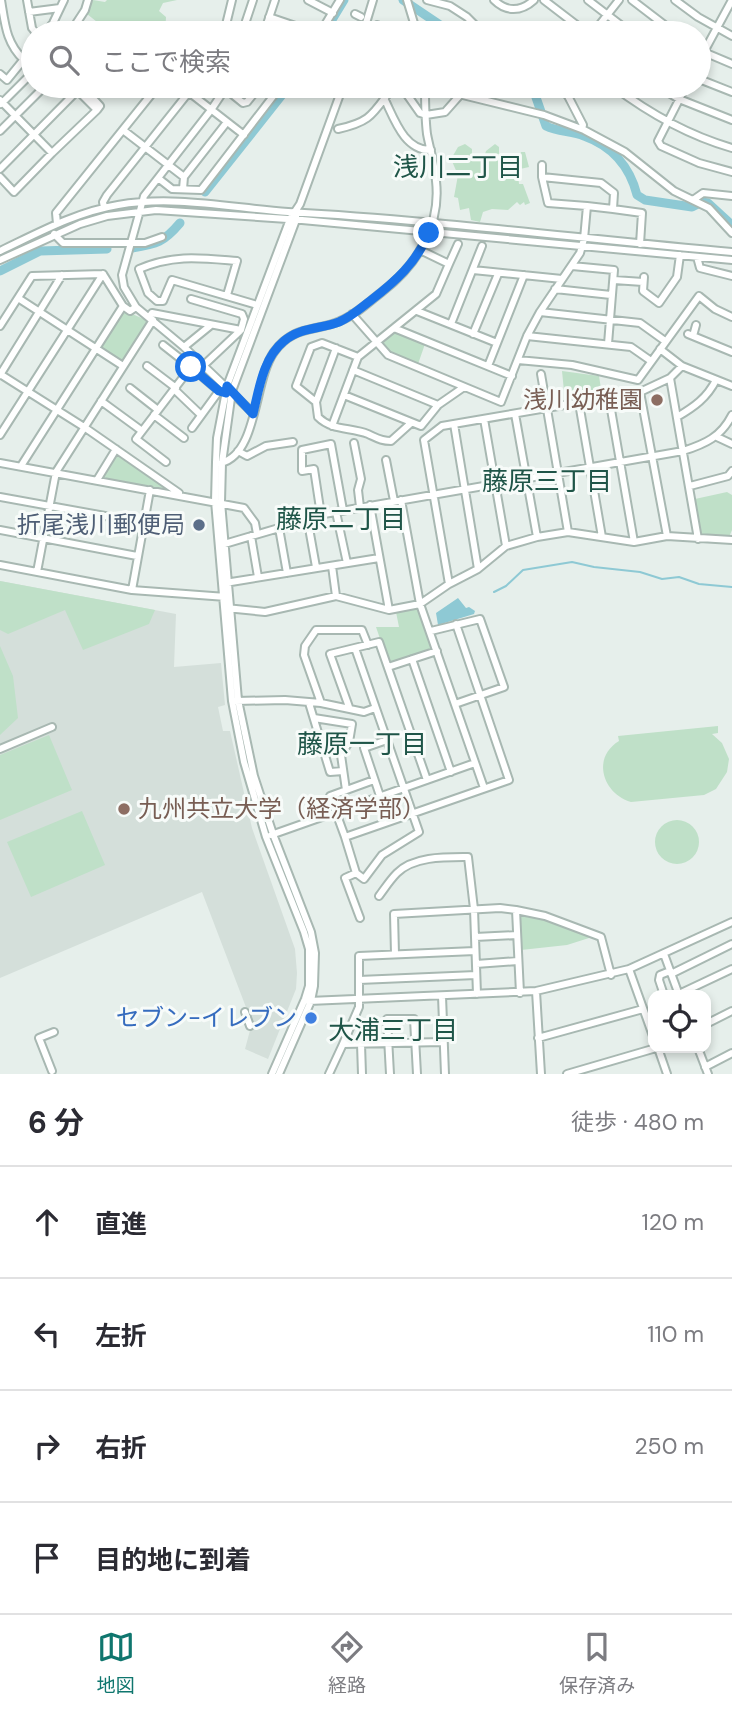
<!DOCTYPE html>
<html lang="ja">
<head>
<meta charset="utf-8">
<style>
  :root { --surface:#fff; --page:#f7f7f7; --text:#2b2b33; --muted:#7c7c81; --line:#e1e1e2; --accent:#0f766e }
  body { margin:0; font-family:"DM Sans","Noto Sans JP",sans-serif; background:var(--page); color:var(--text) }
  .controls { position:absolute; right:21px; bottom:21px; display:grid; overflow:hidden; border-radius:14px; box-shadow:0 4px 10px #0003 }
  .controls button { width:63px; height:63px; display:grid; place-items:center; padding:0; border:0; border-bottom:2px solid var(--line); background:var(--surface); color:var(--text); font:35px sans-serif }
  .stop { position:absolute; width:21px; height:21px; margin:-16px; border:5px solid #1a73e8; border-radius:50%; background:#fff }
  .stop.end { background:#1a73e8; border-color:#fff; box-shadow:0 2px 7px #0008 }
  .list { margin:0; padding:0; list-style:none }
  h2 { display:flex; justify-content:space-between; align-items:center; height:91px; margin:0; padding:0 28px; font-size:30px }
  h2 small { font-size:23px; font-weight:400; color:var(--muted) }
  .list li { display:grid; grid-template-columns:46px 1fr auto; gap:21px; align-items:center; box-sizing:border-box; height:112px; padding:0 28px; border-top:2px solid var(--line) }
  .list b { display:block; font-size:26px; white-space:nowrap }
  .list em { font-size:23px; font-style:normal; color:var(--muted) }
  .icon { flex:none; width:38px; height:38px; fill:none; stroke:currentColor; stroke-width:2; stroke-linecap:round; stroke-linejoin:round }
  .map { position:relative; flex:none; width:732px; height:1074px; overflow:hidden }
  .search { position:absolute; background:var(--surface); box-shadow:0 4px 10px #0003; left:21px; right:21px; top:21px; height:77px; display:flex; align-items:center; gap:18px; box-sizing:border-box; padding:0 24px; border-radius:38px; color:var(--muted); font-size:26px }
  .sheet { height:539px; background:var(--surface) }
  nav { display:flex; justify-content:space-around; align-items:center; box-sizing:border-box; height:98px; border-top:2px solid var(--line); background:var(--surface); font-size:19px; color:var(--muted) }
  nav a { display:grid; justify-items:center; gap:4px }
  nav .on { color:var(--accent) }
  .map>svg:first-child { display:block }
</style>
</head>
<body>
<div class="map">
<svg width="732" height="1074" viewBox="0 0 732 1074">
  <rect width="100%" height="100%" fill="#e6efeb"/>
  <path fill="#d4dfda" d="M0,581l176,33 -2,53 47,-4 4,42 -7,2 5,24h7l22,97 43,121 2,24 -1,16 -28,70 -23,-10 7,-26 -50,-131 -202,86z"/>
  <path fill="#bfe0c8" d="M93,0l12,2 2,-2h70l-14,3 -4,8 7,6 -1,16h-54l-24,-19z
    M465,144l7,5v10l12,-1 2,-7 9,-7 4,3v6l7,4 5,-1 8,3 2,-7h4l4,15 -9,2v4l-2,1 1,10h4l7,19 -5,2 -1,-3 -4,3 -3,-3 -9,8 -16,-1 -9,3 -3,10 -9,-2 -2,-12 -9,2 -2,-12 -4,-1 4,-22 -7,-16 7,-12z
    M123,310l23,10 1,5 -25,38 -23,-15z
    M394,331l31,13 -7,20 -30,-12 -9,-9z
    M562,371l37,5 3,19 -37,6z
    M117,453l52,35v2l-66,-10 -2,-2z
    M727,492l5,3v35l-3,7 -28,-2 -6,-36z
    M0,581l155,29 -6,14 -66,26 -18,-40 -57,24 -8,-4z
    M420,607l13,42 -44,16 -13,-38h23l-3,-15z
    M0,646l13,30 5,42 -18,17z
    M718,726v7l-6,1 10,9 7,16 -2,13 -11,17 -12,6 -73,7c-28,-8 -40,-44 -12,-61l-1,-5z
    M49,735l23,55 -72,30v-65z
    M82,811l23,54 -74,32 -24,-55z
    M655 842a22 22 0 1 1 44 0a22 22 0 1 1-44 0Z
    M522,913l26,6 41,16v3l-22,7 -46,5 -3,-35z"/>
  <path fill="#8ec9d4" d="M458,598l8,10 3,-1 6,4 -1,3 -36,11 -2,-12z"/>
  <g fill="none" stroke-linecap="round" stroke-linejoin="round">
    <path stroke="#8ec9d4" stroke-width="2" d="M494,592l12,-6 17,-16 49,-8 22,5 46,5 22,7 17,-2 20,7 33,3"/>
    <path stroke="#8ec9d4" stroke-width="9" d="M403,0l49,33
      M324,33l20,-33
      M532,86l14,40c12,6 26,5 38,10 28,10 46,31 53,59l8,5 47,7 10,-5 6,1 24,22
      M205,192l84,-106
      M132,248c25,-4 32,-6 48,-25
      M0,271l40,-20 67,-2"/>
    <defs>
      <path id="minor" d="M1,0c4,24 5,43 23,60
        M27,0l5,28 4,5
        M308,0l25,13
        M407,0l10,33
        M427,0l23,6 17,11 16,16
        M494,0c12,12 27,12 40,0
        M544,0l43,33
        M588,0l43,33
        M632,0l43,33
        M675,0l23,17 34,19
        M29,12l31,-4
        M355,14l6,3
        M269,17l47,16
        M377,25l15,8
        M45,33l8,-10 11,-23
        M70,33l15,-23 3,-10
        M224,33l8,-33
        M242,33l11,-33
        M264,33l11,-33
        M320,33l20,-33
        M363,33l10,-33
        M593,33l26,-33
        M699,50l33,14
        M699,61l33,-61
        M0,74l7,6 26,-32
        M699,79l33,13
        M95,86l-6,8 11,12 -3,4
        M118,86l3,2 1,-2
        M181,86l63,49
        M222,86l21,17 4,-1 13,-16
        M227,86l-16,24 -67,86 -22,79 2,12 12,20 48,40 69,66
        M401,86l19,27 6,2 19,-3 23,-26
        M426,86l118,29 40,15 41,22 49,39 35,17 23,25
        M558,86l10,10 15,29 -1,4
        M613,86c37,28 74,49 119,62
        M657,86l22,13 53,21
        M686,86l-28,55 3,5 38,17 33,9
        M384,98c10,20 20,53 47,52
        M0,100l52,53 45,-43 -24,-24
        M1,104l32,-32
        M338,129c32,-7 34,-14 52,-38l12,-2
        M123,130l61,47
        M0,131l45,-45
        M0,169l78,-79
        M0,177l14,15 38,-39
        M542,177l59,6 13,10 -1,16 -26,-3
        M158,178l14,11 29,1 80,-104
        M183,189l1,-12 43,-55
        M693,200l10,-7 29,3
        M104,208l-1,-6 4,-7 82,-103
        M613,209l29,4 -2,31
        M57,224l-1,-11 102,-127
        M54,234l9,9h82l17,-6
        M0,251c38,-18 76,-39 118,-46 56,-10 114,3 170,7 148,8 296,27 444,40
        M697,257l3,11 32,8
        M0,260l80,-36 27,-8 49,-6 146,10 430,40
        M449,264l9,-20
        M572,266l42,4 -6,74
        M473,270l89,9
        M644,277l-1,14 16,12 18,-26 3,-22
        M614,280l29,2
        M555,289l56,6
        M227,295l10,-34c-36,-3 -63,-7 -98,8l9,24 9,8h6l9,-21 85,25
        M18,298l105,68
        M191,299l51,15 2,5 -3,11
        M417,311l80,32
        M540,312l100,11 25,18
        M352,314l36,41 113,47 26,-66 13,-24 40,-59 4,-14 3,-33 -39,-3 -6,-26v-12
        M149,317l3,-4 89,17 -37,35
        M451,324l31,-78
        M0,326l32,-50 71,-2 20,32 7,5 6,-4
        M394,328l118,48
        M473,334l25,-60
        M688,334l44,18
        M527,336l104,11 20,14
        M693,336l3,-11
        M163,345l28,22
        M184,347l27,-22
        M660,349l22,17 50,20
        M358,357l-36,-14 -11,4 -15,39 20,16 2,15c14,14 33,10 50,17 9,4 13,7 23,7l20,-18
        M518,360l54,5 66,15 61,-84 16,13 17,8
        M147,366l29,22
        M488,366l36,-91
        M353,370l85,35
        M0,374l84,53 95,66
        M541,374l27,158
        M0,375l62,-100
        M670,378l28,161
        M130,388l28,22
        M175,390l26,25
        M640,392l27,144
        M344,395l77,31 17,-21 26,-18
        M609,398l25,144
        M101,401l41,30
        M316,402l20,-54
        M579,403l23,134
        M515,414l22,123
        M154,415l30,23
        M677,417c17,-10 30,-19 39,-37
        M484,419l22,127
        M454,424l24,145
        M332,426l26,-69 78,-63 13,-30 -29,-14
        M192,428l27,-37
        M0,435l103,-161
        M717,437l15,7
        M354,443l7,36 -3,11 2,17
        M238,451l9,5 19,-10 27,-4
        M386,460l8,41
        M166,462l-30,-23 55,-72 28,24 7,2
        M0,463l244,45 11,15 2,11
        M221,463c37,-9 33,-83 53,-111 19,-27 41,-20 66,-31 16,-6 30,-20 43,-30 35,-27 58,-66 53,-110 -1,-16 -6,-31 -9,-47 -2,-16 -2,-32 -2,-48
        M21,466l102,-160
        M97,480l19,-31
        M690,486l38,-10 4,-5
        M0,497l144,26
        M401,500l19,104 64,184
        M370,505l19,105
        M336,512l11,51
        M321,515l-7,-46 -12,2v-21l29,-6 12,66
        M307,517l9,50
        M279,528l8,45
        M0,530l137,26
        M251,536l7,41
        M221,545l58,-17 28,-11 376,-66c22,-7 38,-14 49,-36
        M0,565l132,25 94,7
        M332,566l4,30
        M37,572l19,-100 97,-152
        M225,583l154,-25
        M449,584l-25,-144 18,-14 198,-34 30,-14 12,-12
        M132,590l18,-100
        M226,608l39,4 71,-16 53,14 31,-6 29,-20 29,-15 28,-23 31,-9 31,-5 66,10 33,-6 65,4
        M431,631l49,-12 24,68 -49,17
        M368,645l-6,-15h-46l-11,16 -1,9 17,48 43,9 11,-4
        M412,659l39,113
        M388,667l49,-16
        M236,701l49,-1 36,3
        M309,703l21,69 13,-1
        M349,707l-19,-53 49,-12 48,138
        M314,718l38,6 -3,18 -8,13 5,35
        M0,749l52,-22
        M374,780l-44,16 15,41 164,-57 -53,-156
        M380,796l-16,-48 23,-8
        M271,835l204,-72
        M345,837l11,36 8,6 18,-24 37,-23 -64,-184
        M356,873l-11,5 15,40
        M379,896c6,-8 11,-16 18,-23 17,-17 49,-16 71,-16l6,52 3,85
        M516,910l4,83
        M475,937l42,-2
        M395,954l-1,-40 106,-6 16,2 29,6 56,21 10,38
        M664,954l15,41
        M476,964l42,-3
        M629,969l24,67
        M671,974l61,-30
        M359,980l117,-5
        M536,991l5,83
        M679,994l53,-25
        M664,995l-5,-15 1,-5 10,-4
        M442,996l3,78
        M309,1001l227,-10 93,-22 103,-47
        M245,1012l5,14
        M706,1024l26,-13
        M538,1038l105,-29
        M343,1044l16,-37v-51l116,-5
        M361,1044l1,30
        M658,1048l9,26
        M698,1048l10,26
        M705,1067l27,-14
        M52,1071l-13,-33 15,-6
        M272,1074l33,-75 4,-13v-37l-5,-17 -38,-95 -22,-75 -12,-61 -17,-200 1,-39 1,-24 10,-52 63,-167 10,-15 43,-118
        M279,1074l32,-73 3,-15 1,-33 -4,-21 -38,-98 -19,-58 -16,-76 -17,-198 1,-39 10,-72 64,-171v-8
        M329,1074l14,-30 100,-2
        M390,1074l-3,-55h27l3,55
        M567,1074l89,-26"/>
    </defs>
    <use href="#minor" stroke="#a8b8b2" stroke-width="10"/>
    <use href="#minor" stroke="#fff" stroke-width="6"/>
  </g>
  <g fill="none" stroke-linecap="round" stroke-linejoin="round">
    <path stroke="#1a73e8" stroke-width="9" d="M191,367l28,24 7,2 1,-7 26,28c6,-25 10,-56 31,-73 16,-14 37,-12 55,-19 12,-5 22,-14 31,-21 26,-20 46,-38 59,-68"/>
  </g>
  <g fill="#8d6e63" stroke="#f7fbf9" stroke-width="2.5">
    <circle cx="657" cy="400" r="7"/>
    <circle cx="124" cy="809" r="7"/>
  </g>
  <circle fill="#5c6f8a" stroke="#f7fbf9" stroke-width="2.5" cx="199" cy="525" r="7"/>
  <circle fill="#3f7fe0" stroke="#f7fbf9" stroke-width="2.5" cx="311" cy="1018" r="7"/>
  <g text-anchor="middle" stroke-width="6" stroke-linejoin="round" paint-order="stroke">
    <g font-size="24" fill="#785e54" stroke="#f7fbf9" text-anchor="end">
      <text x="643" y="408">浅川幼稚園</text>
      <text x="138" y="817" text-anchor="start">九州共立大学（経済学部）</text>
    </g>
    <g font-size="24" fill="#4e5e75" stroke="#f7fbf9" text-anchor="end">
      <text x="185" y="533">折尾浅川郵便局</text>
    </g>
    <g font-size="24" fill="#366cbe" stroke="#f7fbf9" text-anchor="end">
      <text x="297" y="1026">セブン-イレブン</text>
    </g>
    <g font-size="26" fill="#1f5548" stroke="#f7fbf9">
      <text x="458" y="176">浅川二丁目</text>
      <text x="547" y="490">藤原三丁目</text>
      <text x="341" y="528">藤原二丁目</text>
      <text x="362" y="753">藤原一丁目</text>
      <text x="393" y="1039">大浦三丁目</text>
    </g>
  </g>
</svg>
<div class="controls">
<button><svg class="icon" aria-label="locate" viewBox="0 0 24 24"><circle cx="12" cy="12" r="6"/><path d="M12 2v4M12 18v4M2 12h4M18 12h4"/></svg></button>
</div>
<div class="stop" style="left:191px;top:367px"></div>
<div class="stop end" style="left:429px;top:233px"></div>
<div class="search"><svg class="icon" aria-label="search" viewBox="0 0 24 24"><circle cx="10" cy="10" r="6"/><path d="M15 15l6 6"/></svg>ここで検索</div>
</div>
<section class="sheet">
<h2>6 分<small>徒歩 · 480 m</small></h2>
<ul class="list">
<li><svg class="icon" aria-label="ahead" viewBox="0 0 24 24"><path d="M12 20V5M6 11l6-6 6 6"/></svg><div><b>直進</b></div><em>120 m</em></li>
<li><svg class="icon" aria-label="left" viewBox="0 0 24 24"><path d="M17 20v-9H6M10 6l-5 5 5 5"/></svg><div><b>左折</b></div><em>110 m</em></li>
<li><svg class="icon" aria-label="right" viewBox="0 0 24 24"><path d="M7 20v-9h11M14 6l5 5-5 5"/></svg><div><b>右折</b></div><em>250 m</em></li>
<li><svg class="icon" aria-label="arrive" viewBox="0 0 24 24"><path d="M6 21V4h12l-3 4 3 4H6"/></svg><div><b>目的地に到着</b></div></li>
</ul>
</section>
<nav>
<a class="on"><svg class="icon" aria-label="map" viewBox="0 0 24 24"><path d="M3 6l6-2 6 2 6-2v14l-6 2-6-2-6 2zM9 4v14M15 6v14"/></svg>地図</a>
<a><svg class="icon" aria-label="directions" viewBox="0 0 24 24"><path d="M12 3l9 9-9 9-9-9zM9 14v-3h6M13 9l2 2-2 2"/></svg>経路</a>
<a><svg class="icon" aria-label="saved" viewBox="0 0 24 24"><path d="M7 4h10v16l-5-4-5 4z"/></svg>保存済み</a>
</nav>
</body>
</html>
